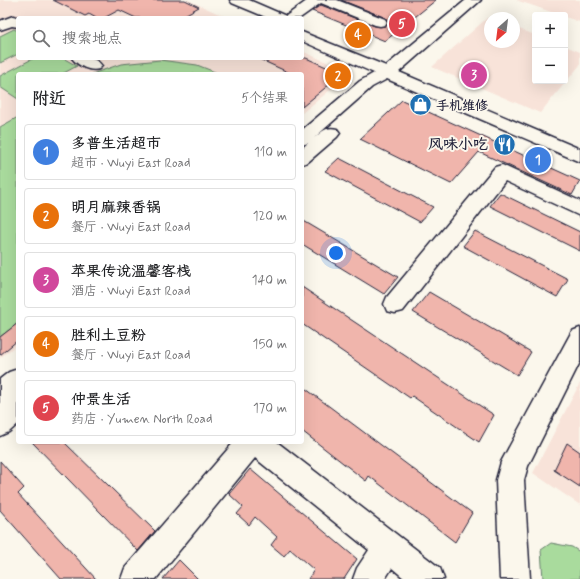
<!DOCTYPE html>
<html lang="zh">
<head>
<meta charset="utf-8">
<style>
  :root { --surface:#fff; --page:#f2f2f2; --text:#202124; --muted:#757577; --line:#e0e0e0; --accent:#1f6fb2 }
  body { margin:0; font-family:Mynerve,"LXGW WenKai TC",sans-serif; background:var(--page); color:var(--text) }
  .controls { position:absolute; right:12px; top:12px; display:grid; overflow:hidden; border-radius:4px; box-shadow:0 4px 16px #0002 }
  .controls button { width:36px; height:36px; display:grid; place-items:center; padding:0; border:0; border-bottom:1px solid var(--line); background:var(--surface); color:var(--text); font:20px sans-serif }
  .compass { position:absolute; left:484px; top:12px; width:36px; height:36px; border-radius:50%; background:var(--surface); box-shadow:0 4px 16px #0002; rotate:208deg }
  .you { position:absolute; left:336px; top:253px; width:14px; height:14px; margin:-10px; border:3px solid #fff; border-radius:50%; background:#1a73e8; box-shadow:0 0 0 6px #1a73e833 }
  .badge { display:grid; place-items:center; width:26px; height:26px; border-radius:50%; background:var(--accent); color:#fff; font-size:13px; font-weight:700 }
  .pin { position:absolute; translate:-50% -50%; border:2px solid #fff; box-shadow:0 1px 4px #0006 }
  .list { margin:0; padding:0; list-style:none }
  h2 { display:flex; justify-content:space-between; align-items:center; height:52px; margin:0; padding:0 16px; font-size:17px }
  h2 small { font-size:13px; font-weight:400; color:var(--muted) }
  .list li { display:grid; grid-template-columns:26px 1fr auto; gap:12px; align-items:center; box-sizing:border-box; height:56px; margin:0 8px 8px; padding:0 8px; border:1px solid var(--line); border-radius:4px }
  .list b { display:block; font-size:15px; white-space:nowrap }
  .list p { margin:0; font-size:13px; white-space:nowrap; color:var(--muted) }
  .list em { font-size:13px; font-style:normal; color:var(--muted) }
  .icon { flex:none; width:22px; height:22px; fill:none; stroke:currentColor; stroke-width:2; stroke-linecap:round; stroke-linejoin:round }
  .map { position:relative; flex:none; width:580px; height:579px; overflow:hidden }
  .search { position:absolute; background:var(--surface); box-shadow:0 4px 16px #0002; left:16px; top:16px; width:288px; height:44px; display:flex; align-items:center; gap:10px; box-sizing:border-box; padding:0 14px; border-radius:4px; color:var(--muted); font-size:15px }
  .panel { position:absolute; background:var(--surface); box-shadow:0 4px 16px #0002; left:16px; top:72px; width:288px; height:372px; border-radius:4px }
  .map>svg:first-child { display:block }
</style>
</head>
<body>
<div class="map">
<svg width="580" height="579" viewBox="0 0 580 579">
  <rect width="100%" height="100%" fill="#fbf7ec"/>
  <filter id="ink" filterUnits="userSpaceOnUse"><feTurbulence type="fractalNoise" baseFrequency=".025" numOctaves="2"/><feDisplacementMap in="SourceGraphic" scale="8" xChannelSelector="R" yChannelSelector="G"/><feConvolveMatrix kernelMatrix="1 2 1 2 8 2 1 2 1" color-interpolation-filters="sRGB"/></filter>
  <g filter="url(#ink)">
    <path fill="#f8e3d9" d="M0,0h188l40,18h-210v40h284v-7l49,22 -49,40v-39h-284v270l-18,14z
      M516,0h64v22l-15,-5v-2h-5z
      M487,18l3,1v23h24v-15l21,8v46h30v-35l15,6v13l-40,48 -108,-46z
      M580,383v122l-47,-32z"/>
    <path fill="#a9db9d" stroke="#667e6c" d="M14,29l4,2v23l-18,9v-27z
      M34,58h29l14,8 -15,8h-44v25l-18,-12v-11z
      M160,60l37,5 23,9h-128l29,-10z
      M18,117v206l-18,14v-210z
      M551,543l21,4 8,5v27h-37l-2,-29z"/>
    <path fill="#f0b5ac" stroke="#22223b" d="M53,0h132l14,7 -20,11h-43l-17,-8 -15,8h-8l-7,-4 -4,2z
      M341,0h95l-51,41 -73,-30 9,-6 54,21h10l3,-3 -2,-5z
      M257,58h49l36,16 -40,33v-33h-10z
      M402,100l178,81 -8,14 -93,-43 -28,32 -91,-45z
      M339,158l94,49 -13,15 -95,-51z
      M500,193l80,39v19l-90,-45z
      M302,220l96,57 -14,17 -82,-50z
      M475,231l93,48 -11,18 -94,-51z
      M302,287l192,128 -15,27 -67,-46 -2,2 -108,-74z
      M429,292l102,60 -14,23 -104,-63z
      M18,323v17l-18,15v-18z
      M302,386l170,127 -17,29 -86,-66 -3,5 -64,-50z
      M32,442h32l91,89 -17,20z
      M567,443l13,9v35l-26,-17z
      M0,461l24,27 -6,6 78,85h-35l-61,-69z
      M250,469l107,90 -13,20h-36l6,-9 -24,-21 -6,7 -13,-11 6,-8 -22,-20 -6,8 -12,-11 6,-7 -14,-13z
      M179,560l19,19h-35z"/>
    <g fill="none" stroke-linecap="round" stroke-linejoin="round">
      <defs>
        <path id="minor" d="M230,0h19l37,16 22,-16h29l48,19 2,3 -2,3 -5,1 -5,-1 -54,-22 -21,15h-32l-36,-15z
          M466,0h15l-82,72 181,77v13l-193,-83 -15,8 -58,51c8,-6 12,-12 23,-9l3,4 -3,4 -29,25 -6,2v-16l6,-5 -6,2v-15l58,-49 14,-8 -72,-32v-9l84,34z
          M13,16l7,2h-2v9l-6,-1 -12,4v-9z
          M72,58c11,0 23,-2 30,8l-3,3c-9,3 -21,-3 -27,-11z
          M502,165l78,36v15l-75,-35 -102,130 -8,2 -8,-2 -3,-7 3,-7 108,-130z
          M580,328v34l-52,104 -4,14 6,99h-30l-4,-99 5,-18 71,-131z
          M18,369v55l-9,8 -9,4v-57l9,-7z
          M234,442h43l163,126 4,11h-39l-13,-11 -7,11h-32l4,-11 12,-18 -114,-92 -99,121h-35l4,-11z"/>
      </defs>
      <use href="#minor" stroke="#22223b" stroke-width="3"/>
      <use href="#minor" fill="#fbf7ec" fill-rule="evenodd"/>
    </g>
  </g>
  <defs>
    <symbol id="shop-disc" viewBox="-11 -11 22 22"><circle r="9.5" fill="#1f6fb2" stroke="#fbf7ec"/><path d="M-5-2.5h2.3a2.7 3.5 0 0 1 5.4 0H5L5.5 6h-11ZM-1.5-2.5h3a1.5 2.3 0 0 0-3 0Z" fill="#fff"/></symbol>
    <symbol id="restaurant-disc" viewBox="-11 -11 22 22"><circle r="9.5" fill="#1f6fb2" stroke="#fbf7ec"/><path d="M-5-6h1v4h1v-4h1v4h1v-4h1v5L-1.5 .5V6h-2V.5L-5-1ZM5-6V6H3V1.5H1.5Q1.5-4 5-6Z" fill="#fff"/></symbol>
  </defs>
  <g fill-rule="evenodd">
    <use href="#shop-disc" x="408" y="92" width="25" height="25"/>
    <use href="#restaurant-disc" x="492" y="132" width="25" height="25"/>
  </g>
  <g text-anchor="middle" stroke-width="4" stroke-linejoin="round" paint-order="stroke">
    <g font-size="13" font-weight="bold" fill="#22223b" stroke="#fbf7ec" text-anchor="start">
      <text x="436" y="110">手机维修</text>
    </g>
    <g font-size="15" font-weight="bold" fill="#22223b" stroke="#fbf7ec" text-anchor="end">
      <text x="488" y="149">风味小吃</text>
    </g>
  </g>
</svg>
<div class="controls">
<button>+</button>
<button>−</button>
</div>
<svg class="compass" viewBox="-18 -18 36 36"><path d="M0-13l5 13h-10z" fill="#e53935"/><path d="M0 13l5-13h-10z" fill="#757577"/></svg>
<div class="you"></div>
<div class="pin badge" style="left:538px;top:160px;background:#3f7fe0">1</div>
<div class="pin badge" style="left:338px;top:76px;background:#e8710a">2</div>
<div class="pin badge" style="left:474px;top:75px;background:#d1479c">3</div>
<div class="pin badge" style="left:358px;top:35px;background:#e8710a">4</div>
<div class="pin badge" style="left:402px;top:24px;background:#e0444e">5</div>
<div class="search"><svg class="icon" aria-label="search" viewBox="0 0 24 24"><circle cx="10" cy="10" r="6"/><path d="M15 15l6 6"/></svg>搜索地点</div>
<section class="panel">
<h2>附近<small>5个结果</small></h2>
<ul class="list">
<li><span class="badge" style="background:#3f7fe0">1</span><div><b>多普生活超市</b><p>超市 · Wuyi East Road</p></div><em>110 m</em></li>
<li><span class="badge" style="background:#e8710a">2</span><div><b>明月麻辣香锅</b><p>餐厅 · Wuyi East Road</p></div><em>120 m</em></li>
<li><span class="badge" style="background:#d1479c">3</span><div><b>苹果传说温馨客栈</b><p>酒店 · Wuyi East Road</p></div><em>140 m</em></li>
<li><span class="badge" style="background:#e8710a">4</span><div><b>胜利土豆粉</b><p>餐厅 · Wuyi East Road</p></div><em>150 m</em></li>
<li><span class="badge" style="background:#e0444e">5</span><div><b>仲景生活</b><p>药店 · Yumen North Road</p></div><em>170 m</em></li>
</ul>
</section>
</div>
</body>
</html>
